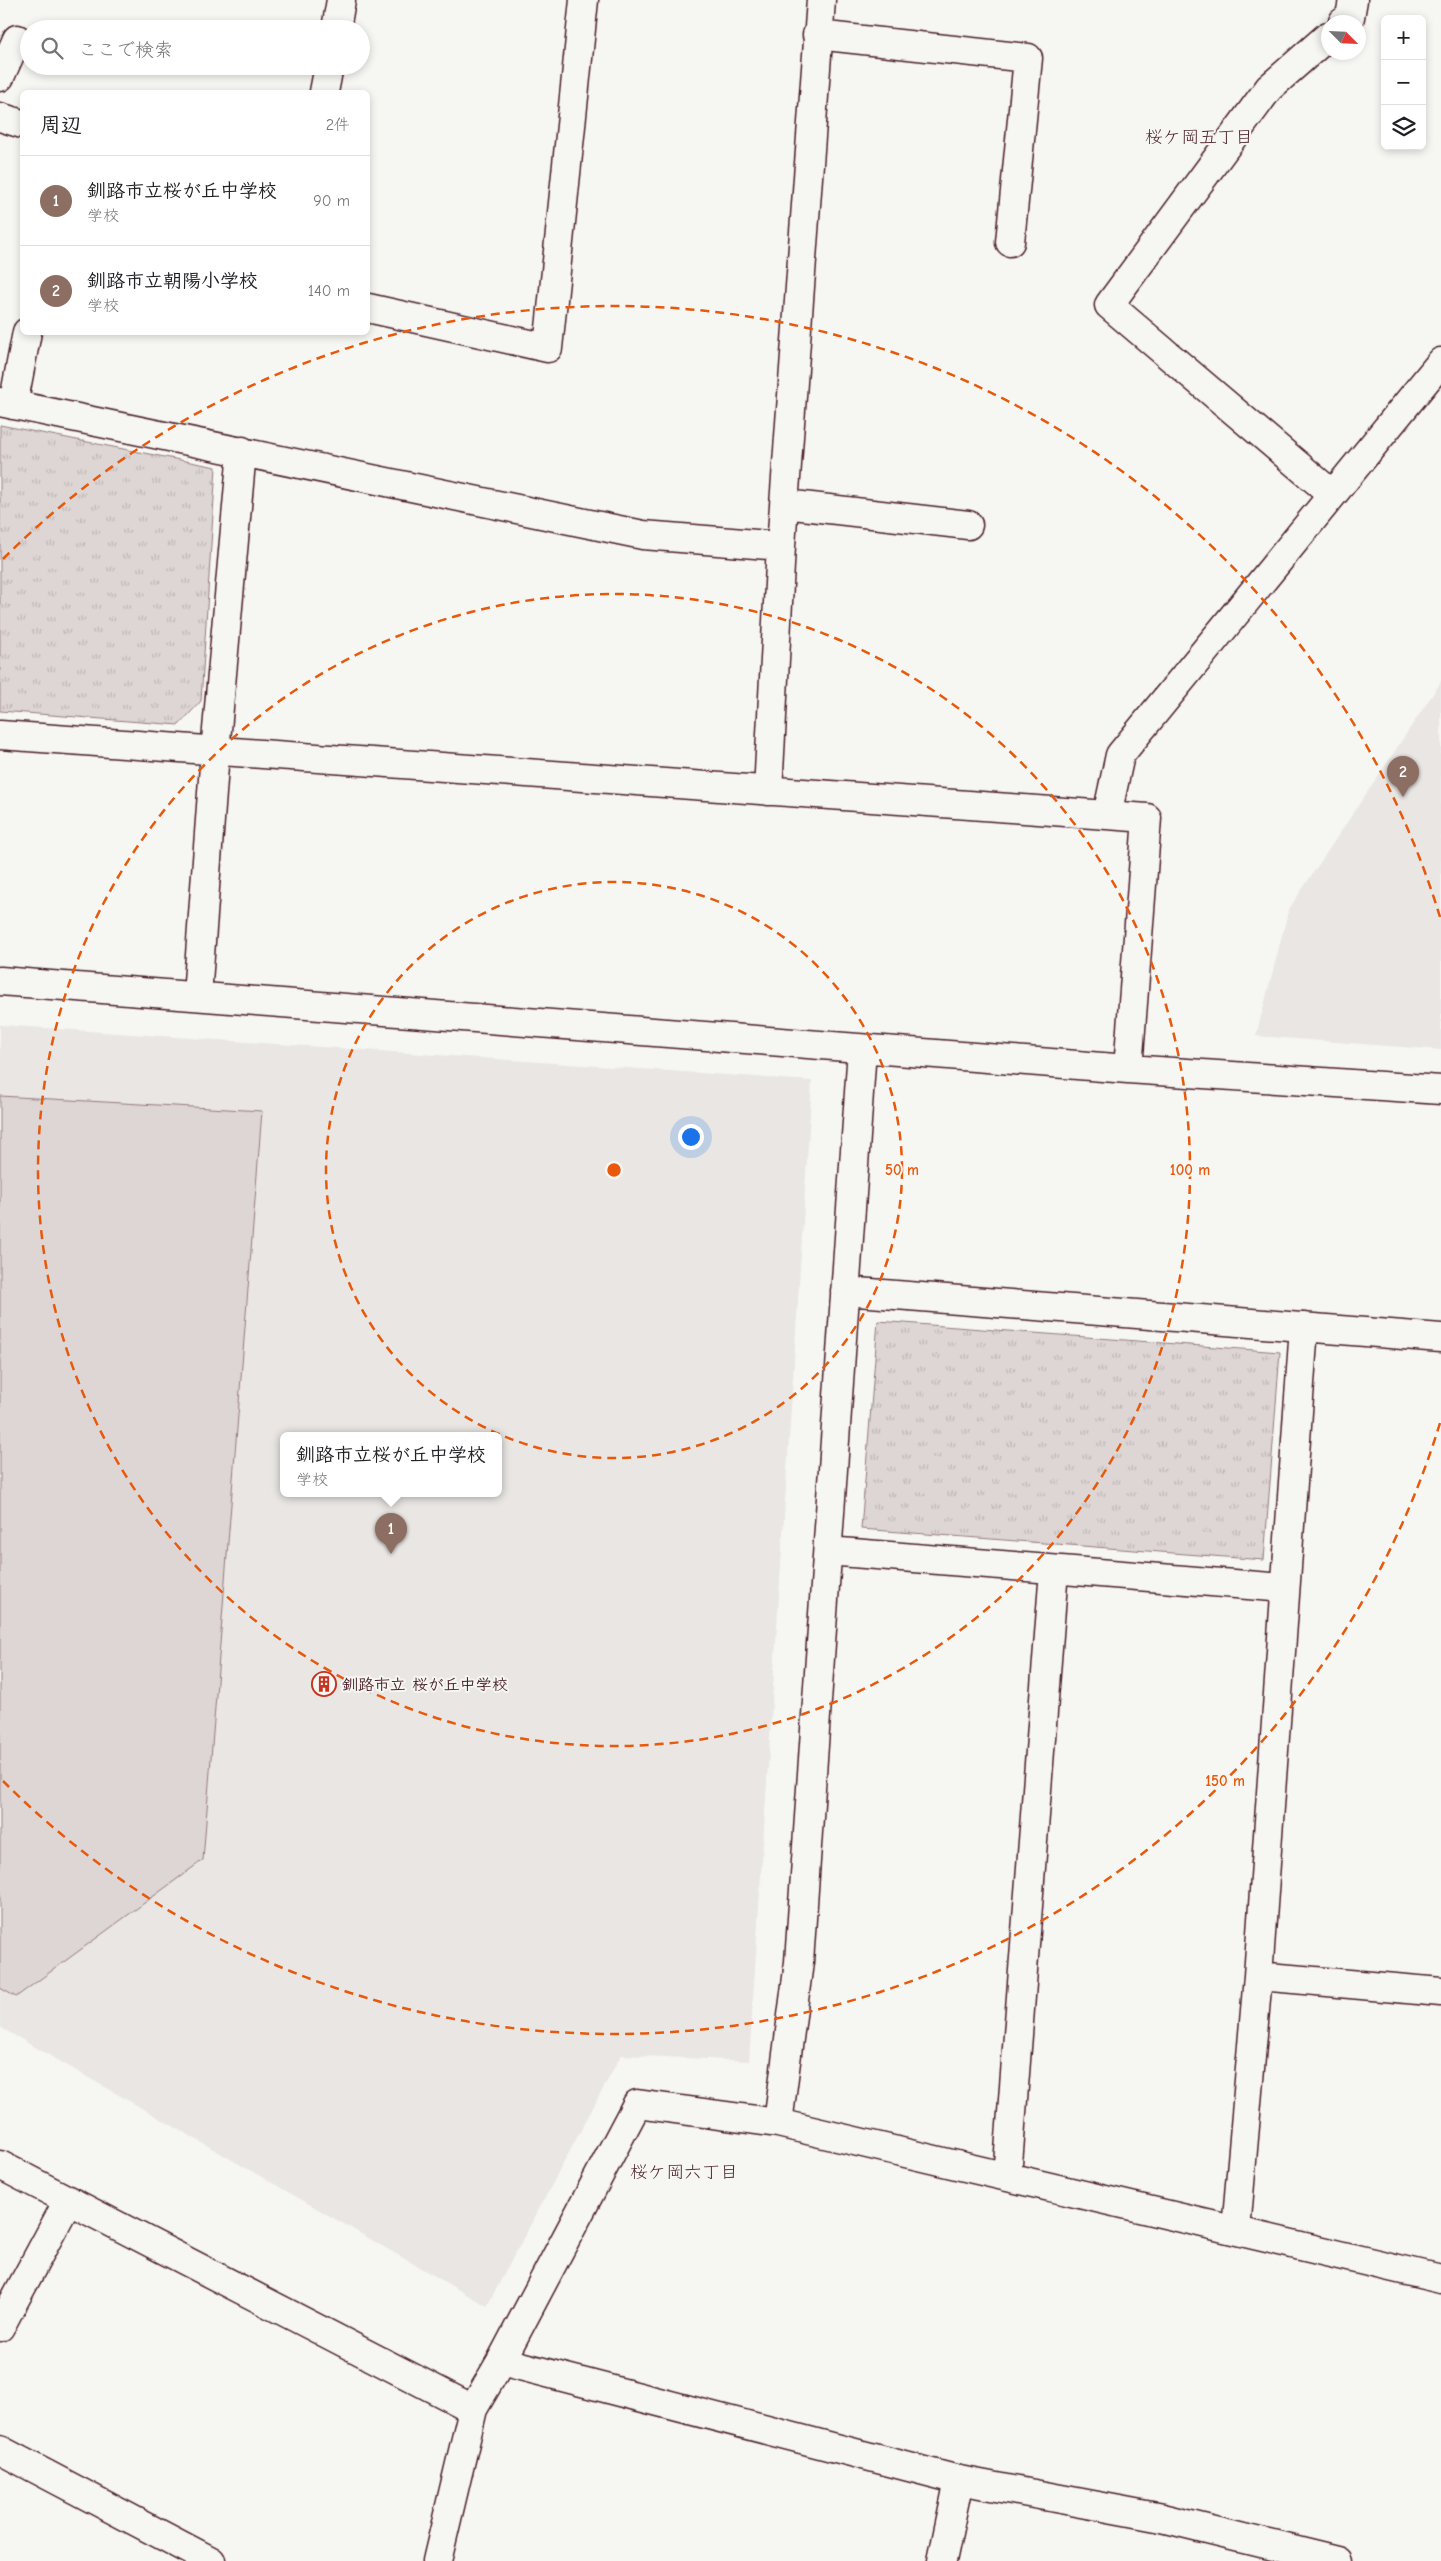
<!DOCTYPE html>
<html lang="ja">
<head>
<meta charset="utf-8">
<style>
  :root { --surface:#fff; --page:#f2f2f2; --text:#202124; --muted:#757577; --line:#e0e0e0; --accent:#c8321e }
  body { margin:0; font-family:"Comic Neue","Klee One",sans-serif; background:var(--page); color:var(--text) }
  .controls { position:absolute; right:15px; top:15px; display:grid; overflow:hidden; border-radius:8px; box-shadow:0 2px 8px #0003 }
  .controls button { width:45px; height:45px; display:grid; place-items:center; padding:0; border:0; border-bottom:1px solid var(--line); background:var(--surface); color:var(--text); font:25px sans-serif }
  .compass { position:absolute; left:1321px; top:15px; width:45px; height:45px; border-radius:50%; background:var(--surface); box-shadow:0 2px 8px #0003; rotate:114deg }
  .you { position:absolute; left:690px; top:1136px; width:18px; height:18px; margin:-12px; border:4px solid #fff; border-radius:50%; background:#1a73e8; box-shadow:0 0 0 8px #1a73e833 }
  .badge { display:grid; place-items:center; width:32px; height:32px; border-radius:50%; background:var(--accent); color:#fff; font-size:16px; font-weight:700 }
  .pin { position:absolute; translate:-50% -41px; filter:drop-shadow(0 1px 2px #0008) }
  .pin::after { content:''; position:absolute; top:26px; width:18px; height:15px; background:inherit; clip-path:polygon(0 0,100% 0,50% 100%) }
  .popup { position:absolute; left:280px; top:1432px; width:222px; height:65px; box-sizing:border-box; display:grid; place-content:center; border-radius:8px; background:var(--surface); filter:drop-shadow(0 1px 4px #0005); font-size:16px; white-space:nowrap; color:var(--muted) }
  .popup b { font-size:19px; color:var(--text) }
  .popup::after { content:''; position:absolute; left:50%; top:100%; margin-left:-10px; border:10px solid transparent; border-top-color:var(--surface) }
  .list { margin:0; padding:0; list-style:none }
  h2 { display:flex; justify-content:space-between; align-items:center; height:65px; margin:0; padding:0 20px; font-size:21px }
  h2 small { font-size:16px; font-weight:400; color:var(--muted) }
  .list li { display:grid; grid-template-columns:32px 1fr auto; gap:15px; align-items:center; box-sizing:border-box; height:90px; padding:0 20px; border-top:1px solid var(--line) }
  .list b { display:block; font-size:19px; white-space:nowrap }
  .list p { margin:0; font-size:16px; white-space:nowrap; color:var(--muted) }
  .list em { font-size:16px; font-style:normal; color:var(--muted) }
  .icon { flex:none; width:28px; height:28px; fill:none; stroke:currentColor; stroke-width:2; stroke-linecap:round; stroke-linejoin:round }
  .map { position:relative; flex:none; width:1441px; height:2561px; overflow:hidden }
  .search { position:absolute; background:var(--surface); box-shadow:0 2px 8px #0003; left:20px; top:20px; width:350px; height:55px; display:flex; align-items:center; gap:12px; box-sizing:border-box; padding:0 18px; border-radius:28px; color:var(--muted); font-size:19px }
  .panel { position:absolute; background:var(--surface); box-shadow:0 2px 8px #0003; left:20px; top:90px; width:350px; height:245px; border-radius:8px }
  .map>svg:first-child { display:block }
</style>
</head>
<body>
<div class="map">
<svg width="1441" height="2561" viewBox="0 0 1441 2561">
  <defs>
    <pattern id="park-tufts" width="24" height="20" patternUnits="userSpaceOnUse" patternTransform="scale(1.25)"><rect width="24" height="20" fill="#ddd6d5"/><path d="M3 7l-1-3M5 7V3M7 7l1-3M15 17l-1-3M17 17v-4M19 17l1-3" fill="none" stroke="#bfb7b7"/></pattern>
  </defs>
  <rect width="100%" height="100%" fill="#f6f6f2"/>
  <filter id="ink" filterUnits="userSpaceOnUse"><feTurbulence type="fractalNoise" baseFrequency=".02" numOctaves="2"/><feDisplacementMap in="SourceGraphic" scale="10" xChannelSelector="R" yChannelSelector="G"/><feConvolveMatrix kernelMatrix="1 2 1 2 8 2 1 2 1" color-interpolation-filters="sRGB"/></filter>
  <g filter="url(#ink)">
    <path fill="#e9e6e3" fill-rule="evenodd" d="M1441,679v371l-185,-14 33,-127 150,-224z
      M0,1025l812,56 -63,980 -128,-6 -134,251 -487,-279zM284,1435h214v58h-214z"/>
    <path fill="url(#park-tufts)" stroke="#947a80" d="M0,425l216,42 -15,234 -22,24 -179,-14z
      M878,1321l402,31 -16,208 -403,-31z"/>
    <path fill="#ddd6d5" stroke="#947a80" d="M0,1096l262,15 -59,749 -187,137 -16,-9z"/>
    <g fill="none" stroke-linecap="round" stroke-linejoin="round">
      <defs>
        <path id="minor" d="M1343,22l7,-5 3,-17
          M336,29l5,-29
          M817,35l211,23 -18,184
          M1328,36l-59,52 -160,217 223,189
          M0,77l17,-38
          M324,92l5,-26
          M0,117l22,7
          M368,308l180,40 36,-348
          M0,402l643,133 138,11
          M13,405l14,-73
          M785,504l183,21
          M0,735l1107,80
          M768,791l13,-245 40,-546
          M0,981l1128,88 313,21
          M197,996l18,-244 27,-301
          M1128,1069l19,-251 -40,-3 13,-60 321,-393
          M845,1291l596,47
          M828,1551l456,37
          M1258,1976l183,16
          M778,2123l21,-161 63,-913
          M0,2165l473,244
          M1007,2177l47,-607
          M1236,2230l22,-254 46,-649
          M0,2327l68,-126
          M501,2361l458,119 203,38 176,43
          M0,2450l211,111
          M437,2561l36,-152 28,-48 136,-257 141,19 663,156
          M942,2561l17,-81"/>
      </defs>
      <use href="#minor" stroke="#4a1f2b" stroke-width="31"/>
      <use href="#minor" stroke="#f6f6f2" stroke-width="28"/>
    </g>
  </g>
  <g fill="none" stroke="#e8590c" stroke-width="2.5" stroke-dasharray="9 6">
    <circle cx="614" cy="1170" r="288"/>
    <circle cx="614" cy="1170" r="576"/>
    <path d="M1440 1423A864 864 0 0 1 3 1781M3 559A864 864 0 0 1 1440 917"/>
  </g>
  <defs>
    <symbol id="building-ring" viewBox="-11 -11 22 22"><circle r="9.5" fill="#f6f6f2" stroke="#c8321e" stroke-width="1.5"/><path d="M-4-6H4V6H1V3H-1V6H-4ZM-2.5-4.3h1.7v1.8h-1.7ZM.8-4.3h1.7v1.8H.8ZM-2.5-1h1.7V.8h-1.7ZM.8-1h1.7V.8H.8Z" fill="#c8321e"/></symbol>
  </defs>
  <g fill-rule="evenodd">
    <use href="#building-ring" x="310" y="1670" width="28" height="28"/>
  </g>
  <g text-anchor="middle" stroke-width="4" stroke-linejoin="round" paint-order="stroke">
    <g font-size="16" font-weight="bold" fill="#4a1f2b" stroke="#f6f6f2" text-anchor="start">
      <text x="342" y="1690">釧路市立 桜が丘中学校</text>
    </g>
    <g font-size="18" fill="#4a1f2b" stroke="#f6f6f2">
      <text x="1199" y="143">桜ケ岡五丁目</text>
      <text x="684" y="2178">桜ケ岡六丁目</text>
    </g>
  </g>
  <circle cx="614" cy="1170" r="8" fill="#e8590c" stroke="#f6f6f2" stroke-width="2.5"/>
  <g font-size="15" text-anchor="middle" font-weight="bold" fill="#e8590c" stroke="#f6f6f2" stroke-width="4" stroke-linejoin="round" paint-order="stroke">
    <text x="902" y="1175">50 m</text>
    <text x="1190" y="1175">100 m</text>
    <text x="1225" y="1786">150 m</text>
  </g>
</svg>
<div class="controls">
<button>+</button>
<button>−</button>
<button><svg class="icon" aria-label="layers" viewBox="0 0 24 24"><path d="M12 4l9 5-9 5-9-5zM3 14l9 5 9-5"/></svg></button>
</div>
<svg class="compass" viewBox="-18 -18 36 36"><path d="M0-13l5 13h-10z" fill="#e53935"/><path d="M0 13l5-13h-10z" fill="#757577"/></svg>
<div class="you"></div>
<div class="pin badge" style="left:391px;top:1554px;background:#8d6e63">1</div>
<div class="popup"><b>釧路市立桜が丘中学校</b>学校</div>
<div class="pin badge" style="left:1403px;top:797px;background:#8d6e63">2</div>
<div class="search"><svg class="icon" aria-label="search" viewBox="0 0 24 24"><circle cx="10" cy="10" r="6"/><path d="M15 15l6 6"/></svg>ここで検索</div>
<section class="panel">
<h2>周辺<small>2件</small></h2>
<ul class="list">
<li><span class="badge" style="background:#8d6e63">1</span><div><b>釧路市立桜が丘中学校</b><p>学校</p></div><em>90 m</em></li>
<li><span class="badge" style="background:#8d6e63">2</span><div><b>釧路市立朝陽小学校</b><p>学校</p></div><em>140 m</em></li>
</ul>
</section>
</div>
</body>
</html>
